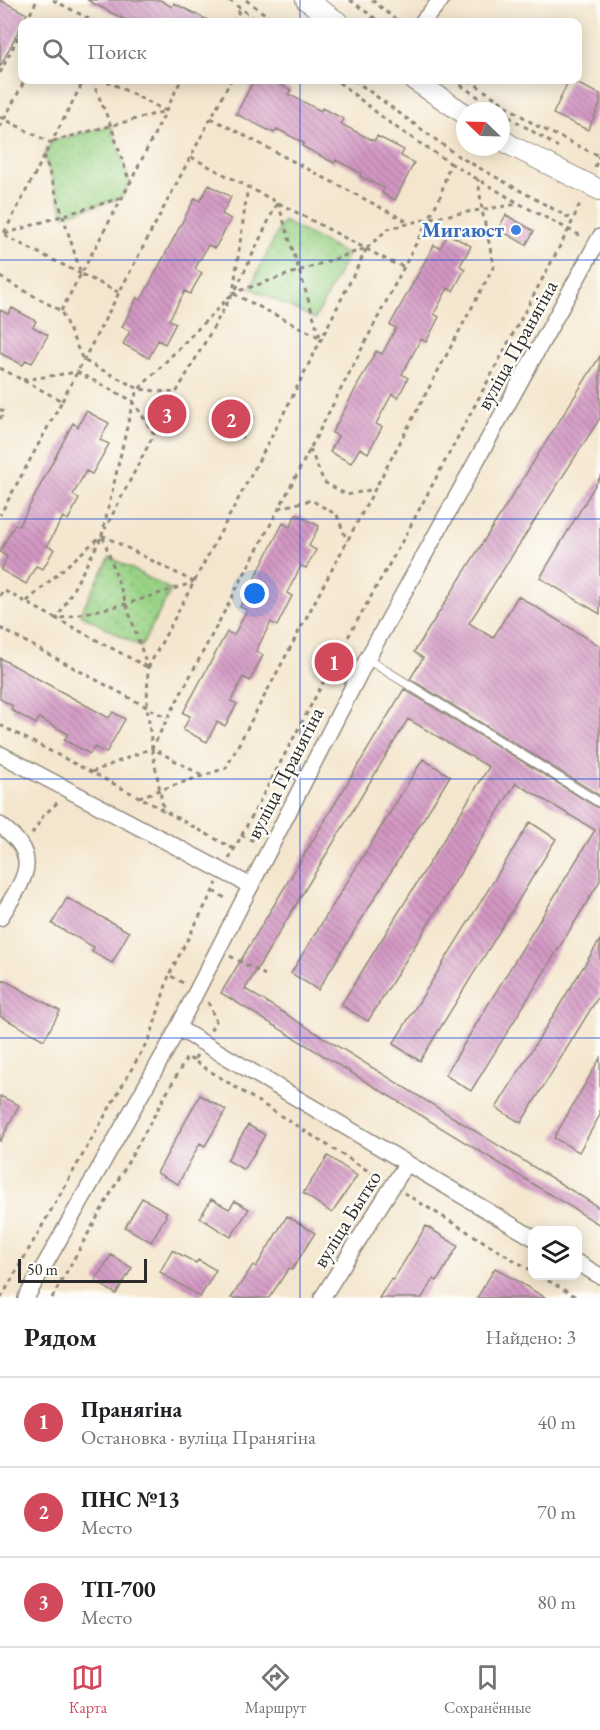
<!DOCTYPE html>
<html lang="ru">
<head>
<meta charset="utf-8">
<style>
  :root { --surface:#fff; --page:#f6f6f6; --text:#202124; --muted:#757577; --line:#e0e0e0; --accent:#d1495b }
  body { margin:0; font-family:"EB Garamond",serif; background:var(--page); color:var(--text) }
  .controls { position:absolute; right:18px; bottom:18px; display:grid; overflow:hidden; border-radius:12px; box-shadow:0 3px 15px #0003 }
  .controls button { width:54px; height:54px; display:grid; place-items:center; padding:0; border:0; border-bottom:2px solid var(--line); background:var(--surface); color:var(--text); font:30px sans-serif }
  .compass { position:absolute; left:456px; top:102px; width:54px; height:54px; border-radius:50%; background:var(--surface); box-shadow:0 3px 15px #0003; rotate:293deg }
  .scale { position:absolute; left:18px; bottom:15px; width:129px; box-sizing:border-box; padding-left:6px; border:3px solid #2b2b2b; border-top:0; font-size:16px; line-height:21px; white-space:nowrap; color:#2b2b2b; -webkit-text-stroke:4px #fdfcf7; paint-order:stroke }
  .you { position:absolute; left:255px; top:594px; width:21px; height:21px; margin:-15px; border:4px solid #fff; border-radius:50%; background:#1a73e8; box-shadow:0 0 0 9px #1a73e833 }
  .badge { display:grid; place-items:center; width:39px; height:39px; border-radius:50%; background:var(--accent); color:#fff; font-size:20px; font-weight:700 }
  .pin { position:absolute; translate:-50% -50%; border:3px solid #fff; box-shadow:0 2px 6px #0006 }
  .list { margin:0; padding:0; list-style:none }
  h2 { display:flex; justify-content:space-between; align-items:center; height:78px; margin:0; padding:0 24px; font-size:26px }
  h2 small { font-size:20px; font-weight:400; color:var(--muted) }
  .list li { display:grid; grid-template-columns:39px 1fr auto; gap:18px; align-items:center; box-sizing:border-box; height:90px; padding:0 24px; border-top:2px solid var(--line) }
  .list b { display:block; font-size:22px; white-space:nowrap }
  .list p { margin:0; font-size:20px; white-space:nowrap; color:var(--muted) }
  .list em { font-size:20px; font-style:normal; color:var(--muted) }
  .icon { flex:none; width:33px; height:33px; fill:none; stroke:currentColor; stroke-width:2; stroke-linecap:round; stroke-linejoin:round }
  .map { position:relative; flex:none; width:600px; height:1298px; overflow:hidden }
  .search { position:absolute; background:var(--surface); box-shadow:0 3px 15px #0003; left:18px; right:18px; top:18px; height:66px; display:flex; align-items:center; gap:15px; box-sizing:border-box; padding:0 21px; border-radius:12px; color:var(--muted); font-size:22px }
  .sheet { height:348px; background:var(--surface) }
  nav { display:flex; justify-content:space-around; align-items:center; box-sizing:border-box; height:84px; border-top:2px solid var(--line); background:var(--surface); font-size:16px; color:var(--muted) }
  nav a { display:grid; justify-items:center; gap:3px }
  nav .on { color:var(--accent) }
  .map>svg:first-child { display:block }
</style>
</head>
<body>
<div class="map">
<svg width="600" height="1298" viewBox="0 0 600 1298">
  <defs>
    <pattern id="park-dots" width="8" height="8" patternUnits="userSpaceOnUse" patternTransform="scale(1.5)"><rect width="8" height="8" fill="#9ad386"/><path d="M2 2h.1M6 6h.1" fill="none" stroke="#85b574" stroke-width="1.8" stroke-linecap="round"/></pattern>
    <pattern id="building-back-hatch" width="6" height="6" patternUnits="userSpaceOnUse" patternTransform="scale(1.5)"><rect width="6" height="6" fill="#d397c3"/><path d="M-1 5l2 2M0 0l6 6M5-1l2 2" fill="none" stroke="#ab7b9f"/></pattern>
  </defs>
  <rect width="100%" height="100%" fill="#fdfcf7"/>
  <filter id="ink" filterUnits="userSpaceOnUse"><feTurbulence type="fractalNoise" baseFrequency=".0167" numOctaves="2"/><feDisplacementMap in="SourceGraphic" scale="12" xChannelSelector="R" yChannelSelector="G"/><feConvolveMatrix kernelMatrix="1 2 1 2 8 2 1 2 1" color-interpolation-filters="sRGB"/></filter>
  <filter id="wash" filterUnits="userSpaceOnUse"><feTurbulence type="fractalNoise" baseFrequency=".008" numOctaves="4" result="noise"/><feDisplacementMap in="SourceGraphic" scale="24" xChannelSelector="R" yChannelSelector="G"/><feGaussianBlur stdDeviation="1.35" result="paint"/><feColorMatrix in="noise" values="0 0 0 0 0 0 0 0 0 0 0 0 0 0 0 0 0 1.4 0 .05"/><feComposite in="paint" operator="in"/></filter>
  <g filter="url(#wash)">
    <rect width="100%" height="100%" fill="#f4e6ce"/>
    <path fill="url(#park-dots)" stroke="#627f58" stroke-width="1.5" d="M111,126l19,57 -9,15 -57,17 -20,-60 8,-14z
      M283,221l65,34 -33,64 -65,-31z
      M110,557l61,33 -30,57 -61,-33z"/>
    <g id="blocks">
      <path fill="url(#building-back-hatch)" d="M0,0l27,14 -27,53z
        M87,0h73l12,7 2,-4 37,19h-82z
        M254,80h17l20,10 -3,4 33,17 1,-3 22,11 -3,5 33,17 3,-5 27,14 -3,6 13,7 -19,37 -13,-7 2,-5 -24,-12 1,-3 -25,-13 -2,3 -32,-17 2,-3 -27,-14 -3,4 -38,-19z
        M569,80l31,14v10l-12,26 -35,-16z
        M209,185l22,12 -9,17 9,5 -16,29 -7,-3 -13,24 7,4 -12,21 -5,-3 -16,29 7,3 -11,21 -7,-4 -9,18 -26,-14 7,-13 -8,-4 15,-29 4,2 54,-102 5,3z
        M506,215l28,16 -8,14 -28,-16z
        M448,234l23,12 -11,20 5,3 -12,22 -5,-3 -14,26 5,3 -13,25 -5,-3 -19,35 6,4 -10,20 -6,-4 -16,30 6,3 -14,26 -8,-5 -9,15 -21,-11 8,-16 -6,-3 44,-82 6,3 14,-26 -6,-3 44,-80 6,3z
        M12,308l24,13 -3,6 15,8 -16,28 -6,-3 -3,5 -23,-12v-43l8,4z
        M600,356v62l-131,205 24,15 25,-42 82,50v150l-190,-117 13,-21 -9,-6z
        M220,399l34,18 -12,21 -33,-18z
        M158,400l26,12 -8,16 -26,-13z
        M86,411l23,12 -9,17 9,4 -17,30 -6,-3 -13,24 6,4 -11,21 -5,-3 -16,29 7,3 -11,20 -7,-3 -10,18 -25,-14 6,-13 -7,-5 15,-28 4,2 54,-103 5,4z
        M600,477v137l-60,-36z
        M296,514l23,12 -10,20 7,4 -10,18 -5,-2 -14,27 5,3 -15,30 -6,-4 -15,29 7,4 -13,26 -7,-4 -12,24 6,3 -12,22 -8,-4 -10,20 -24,-12 7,-14 -7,-3 44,-81 7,3 13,-25 -7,-3 43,-84 7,4z
        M0,658l109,60 4,-6 12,7 -19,34 -12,-6 -4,7 -26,-14 4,-6 -29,-16 -3,6 -25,-14 2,-4 -13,-7z
        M404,689l196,120v72l-129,210 -26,-16 150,-245 -79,-47 -148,238 -27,-16 148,-238 -81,-48 -163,270 355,219v17l-379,-232z
        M423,759l27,17 -132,214 -27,-17z
        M530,822l26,17 -136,222 -27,-17z
        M67,898l62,34 -17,31 -20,-11 2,-5 -42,-23z
        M600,940v54l-79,129 -25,-15z
        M4,980l56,31 -16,29 -44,-24v-28z
        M600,1058v57l-21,37 -25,-14z
        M200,1095l26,15 -21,36 -5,-3 -22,41 -21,-11z
        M0,1096l19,9 -19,37z
        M248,1125l17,10 -21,35 -17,-10z
        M328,1156l29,20 -25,37 -29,-20z
        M142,1198l25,14 -2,3 1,1 -15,26 -26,-15z
        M211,1199l18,10 6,-8 14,8 -18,28 -31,-19z
        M287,1216l28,17 -23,37 -3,-2 -20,30h-38l22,-33 3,2z
        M426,1226l32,20 -21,35 -4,-2 -11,19h-43l12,-19 2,1z
        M172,1250l24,13 2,-3 18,10 -16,27 -40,-25z
        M111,1255l21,13 -16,26 -21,-13z
        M495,1268l51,30h-69z"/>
    </g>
  </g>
  <g filter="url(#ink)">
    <use href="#blocks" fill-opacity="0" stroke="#90887c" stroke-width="1.5"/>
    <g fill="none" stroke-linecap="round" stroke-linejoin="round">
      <defs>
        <path id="service" d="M367,659l233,144"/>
        <path id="minor" d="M422,22l19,-22
          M0,754l251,132
          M0,825c45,33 23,55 0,93
          M178,1028l354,209
          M578,1263l22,13
          M26,1298l143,-253 198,-386 233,-422
          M322,1298l85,-135"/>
        <path id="tertiary" d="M306,0l32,22
          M414,80l51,34
          M501,139l11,7 88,44"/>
      </defs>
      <use href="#service" stroke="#90887c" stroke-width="10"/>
      <use href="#minor" stroke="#90887c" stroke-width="18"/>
      <use href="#tertiary" stroke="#90887c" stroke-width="22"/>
      <path stroke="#90887c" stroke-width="3" stroke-dasharray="4.5 4.5" stroke-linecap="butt" d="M53,0l42,22
        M229,0l30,22
        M246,0l30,22
        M350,0l30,22
        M372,0l27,22
        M26,22l11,-22
        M233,22l8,-14
        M0,73l22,-44
        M92,80l19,46 19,57
        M354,80l104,76 115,64
        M453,80l46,31
        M469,80l66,45 64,31
        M501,112l57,35
        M0,117l51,26
        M211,118l199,105
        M0,127l25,-47
        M53,141l113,-30 15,-31
        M44,155l37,119 37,18
        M191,157l200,105 14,5
        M450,163l70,41 63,33
        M595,167l4,-11
        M278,203l42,134
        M5,234l59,-19 57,-17
        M367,248l21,-19 42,-11 88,-14
        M81,274l-78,-39 81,-155
        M0,277l61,34 22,49 56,29 37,4 57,-100 -94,96 -6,12 -31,134 -76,67
        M236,289l41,-86
        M234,294l87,44
        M61,311l69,-128 36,-72 -61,-31
        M0,368l62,33 -62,114
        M23,380l54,-8 56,29 21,33 -49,95
        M62,401l169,-321
        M0,409l4,3 -4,7
        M310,449l14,33 23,13 27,-6
        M279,508l32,-8 26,15 10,26
        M102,535l92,47
        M103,537l45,131 -1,38 5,42 51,28
        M101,538l-44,81 90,48
        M0,596l3,-6 54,29 69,-15 66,-21
        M0,628l167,90
        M334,662l12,6
        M148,668l133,-249 86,-171 -134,45 15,-107
        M0,725l139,72
        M152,749l12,63
        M92,772l60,-24 141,-266 147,-285 10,-34 -59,-39 -55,-44
        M32,834l11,-18 15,-14
        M241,835l15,7
        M234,849l-95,-52 87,-29 268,-502 -12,-56 -4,-31
        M229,859l105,-197 70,-124 165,-309 12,-28
        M213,891l14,8
        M230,956l35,19
        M183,983l-14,-8 48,-92
        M208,1002l8,19 -6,10
        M197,1055l-3,6 187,118
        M404,1193l128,78
        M540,1276l38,22
        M1,1298l150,-263 18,-60
        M52,1298l135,-241 7,4"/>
      <use href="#service" stroke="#fff" stroke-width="8"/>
      <use href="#minor" stroke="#fff" stroke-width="15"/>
      <use href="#tertiary" stroke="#fff" stroke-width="20"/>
    </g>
  </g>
  <path fill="none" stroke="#1d4ed8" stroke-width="1.5" stroke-opacity="0.55" d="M300,0v22M300,80v1218M0,260h600M0,519h600M0,779h600M0,1038h600"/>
  <circle fill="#3f7fe0" stroke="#fdfcf7" stroke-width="2" cx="516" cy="230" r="6"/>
  <g text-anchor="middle" stroke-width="5" stroke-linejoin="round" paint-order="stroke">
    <g font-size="21" font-weight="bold" fill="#366cbe" stroke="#fdfcf7" text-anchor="end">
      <text x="504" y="237">Мигаюст</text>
    </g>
    <g font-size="21" fill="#2b2b2b" stroke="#fdfcf7">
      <text transform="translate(517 345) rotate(-61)" y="7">вуліца Пранягіна</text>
      <text transform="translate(285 773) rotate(-63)" y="7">вуліца Пранягіна</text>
      <text transform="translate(347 1219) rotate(-58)" y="7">вуліца Бытко</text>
    </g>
  </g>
</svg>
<div class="controls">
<button><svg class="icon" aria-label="layers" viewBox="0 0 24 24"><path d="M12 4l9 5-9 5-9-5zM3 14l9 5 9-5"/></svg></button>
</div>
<svg class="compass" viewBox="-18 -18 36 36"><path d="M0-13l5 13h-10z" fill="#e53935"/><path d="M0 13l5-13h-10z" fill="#757577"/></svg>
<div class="scale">50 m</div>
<div class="you"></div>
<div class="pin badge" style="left:334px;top:662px">1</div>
<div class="pin badge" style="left:231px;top:419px">2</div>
<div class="pin badge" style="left:167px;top:414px">3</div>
<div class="search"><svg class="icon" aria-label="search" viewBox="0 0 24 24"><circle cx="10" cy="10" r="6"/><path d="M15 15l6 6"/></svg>Поиск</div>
</div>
<section class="sheet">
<h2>Рядом<small>Найдено: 3</small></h2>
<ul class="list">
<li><span class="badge">1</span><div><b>Пранягіна</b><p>Остановка · вуліца Пранягіна</p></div><em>40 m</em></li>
<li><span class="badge">2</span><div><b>ПНС №13</b><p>Место</p></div><em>70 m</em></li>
<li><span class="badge">3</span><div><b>ТП-700</b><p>Место</p></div><em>80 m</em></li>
</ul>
</section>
<nav>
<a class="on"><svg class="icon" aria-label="map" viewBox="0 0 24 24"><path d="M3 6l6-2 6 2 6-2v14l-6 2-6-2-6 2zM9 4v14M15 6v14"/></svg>Карта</a>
<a><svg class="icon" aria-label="directions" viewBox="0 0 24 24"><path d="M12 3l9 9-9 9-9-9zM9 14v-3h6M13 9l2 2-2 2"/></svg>Маршрут</a>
<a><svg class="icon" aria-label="saved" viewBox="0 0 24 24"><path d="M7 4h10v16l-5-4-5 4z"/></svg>Сохранённые</a>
</nav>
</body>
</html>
